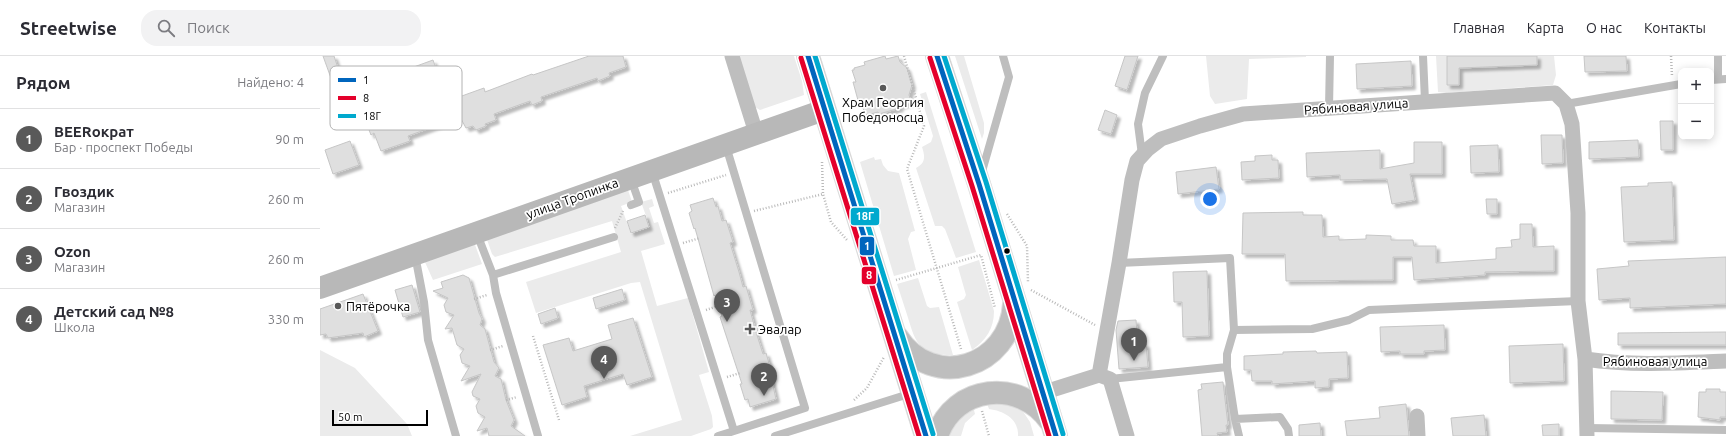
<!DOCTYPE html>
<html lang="ru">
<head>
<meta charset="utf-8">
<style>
  :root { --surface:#fff; --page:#f2f2f3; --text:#2b2b33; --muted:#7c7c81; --line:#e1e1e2; --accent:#595959 }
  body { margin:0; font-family:Ubuntu,sans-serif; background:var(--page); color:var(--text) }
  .controls { position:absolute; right:12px; top:12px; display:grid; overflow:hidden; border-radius:8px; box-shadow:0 2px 10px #0003 }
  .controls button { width:36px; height:36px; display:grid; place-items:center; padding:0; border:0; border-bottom:1px solid var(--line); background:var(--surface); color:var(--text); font:20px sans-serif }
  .scale { position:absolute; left:12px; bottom:10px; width:96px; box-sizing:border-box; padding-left:4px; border:2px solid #000; border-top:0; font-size:11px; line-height:14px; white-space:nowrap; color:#000; -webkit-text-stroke:3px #fff; paint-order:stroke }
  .you { position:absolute; left:890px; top:143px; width:14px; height:14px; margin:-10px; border:3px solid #fff; border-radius:50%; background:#1a73e8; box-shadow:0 0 0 6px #1a73e833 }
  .badge { display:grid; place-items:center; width:26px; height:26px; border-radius:50%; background:var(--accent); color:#fff; font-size:13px; font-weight:700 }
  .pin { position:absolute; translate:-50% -33px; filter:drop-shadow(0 1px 2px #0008) }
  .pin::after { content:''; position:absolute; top:21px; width:14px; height:12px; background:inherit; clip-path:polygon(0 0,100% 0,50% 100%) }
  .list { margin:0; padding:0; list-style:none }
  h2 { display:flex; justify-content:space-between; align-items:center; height:52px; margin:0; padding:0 16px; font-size:17px }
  h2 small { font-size:13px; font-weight:400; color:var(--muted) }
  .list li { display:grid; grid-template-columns:26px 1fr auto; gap:12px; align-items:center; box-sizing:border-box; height:60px; padding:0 16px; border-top:1px solid var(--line) }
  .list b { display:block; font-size:15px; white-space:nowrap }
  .list p { margin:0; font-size:13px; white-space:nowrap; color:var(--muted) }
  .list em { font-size:13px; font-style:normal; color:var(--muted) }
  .icon { flex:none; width:22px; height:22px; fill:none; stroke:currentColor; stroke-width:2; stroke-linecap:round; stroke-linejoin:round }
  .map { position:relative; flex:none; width:1406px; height:380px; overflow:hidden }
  header { display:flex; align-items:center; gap:24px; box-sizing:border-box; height:56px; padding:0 20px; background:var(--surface); border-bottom:1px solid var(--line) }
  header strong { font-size:19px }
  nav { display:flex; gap:22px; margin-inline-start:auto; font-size:14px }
  .search { width:280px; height:36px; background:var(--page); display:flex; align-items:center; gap:10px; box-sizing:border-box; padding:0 14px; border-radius:16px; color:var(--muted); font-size:15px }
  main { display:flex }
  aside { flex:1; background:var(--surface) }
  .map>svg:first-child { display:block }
</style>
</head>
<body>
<header>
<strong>Streetwise</strong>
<div class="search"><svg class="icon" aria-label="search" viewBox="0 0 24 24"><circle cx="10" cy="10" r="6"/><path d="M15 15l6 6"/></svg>Поиск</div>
<nav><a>Главная</a><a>Карта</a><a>О нас</a><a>Контакты</a></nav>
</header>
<main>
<aside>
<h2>Рядом<small>Найдено: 4</small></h2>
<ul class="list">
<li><span class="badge">1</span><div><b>BEERократ</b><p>Бар · проспект Победы</p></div><em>90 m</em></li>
<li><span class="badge">2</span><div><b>Гвоздик</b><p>Магазин</p></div><em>260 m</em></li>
<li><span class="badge">3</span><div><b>Ozon</b><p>Магазин</p></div><em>260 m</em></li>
<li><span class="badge">4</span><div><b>Детский сад №8</b><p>Школа</p></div><em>330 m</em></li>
</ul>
</aside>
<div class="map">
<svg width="1406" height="380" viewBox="0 0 1406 380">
  <defs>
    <filter id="shadow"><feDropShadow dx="3.5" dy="3.5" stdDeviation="1" flood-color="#0004"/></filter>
  </defs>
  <rect width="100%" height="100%" fill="#fff"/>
  <path fill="#ebebeb" d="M418,0h56l8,25 2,14 -44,15 -5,-3z
    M635,0h9l20,67v10l-2,6z
    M886,0h100v1l-57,2 -2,40 -32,5 -5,-8z
    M1116,0h118l2,19 -3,10 -107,8 -8,-1z
    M606,36l50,160 -20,6 -11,-29 -3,-3h-7l-19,-58c10,-5 9,-12 6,-21l9,-5 2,-6 -13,-42z
    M554,101l1,3 6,-1 2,6 5,6 11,2 16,58 -4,1 -3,7 8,31 -22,6 -34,-114z
    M306,128l6,18 -11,4 10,28 19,-7 -9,-25 11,-3 2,7 -5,2 5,15 4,-1 7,22 -24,7 16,55 31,-8 21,74 -10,3 13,41 1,11 -2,2 -20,7h-61l52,-16 -42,-138 -9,1 -95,30 -10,-31 95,-30 -9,-31 -117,36 -3,-3 -8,-23z
    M154,186l8,22 -49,16 -9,-20z
    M659,204l15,51c0,18 -8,29 -22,39l-15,-48 7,-3 2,-4 -8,-28z
    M598,222l9,28 3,2 9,-1 14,48c-30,0 -36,-7 -44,-34 -4,-13 -8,-25 -12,-37z
    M0,294l35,18 52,56 5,12h-92z
    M665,342h10l27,12 8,12 4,14h-16c1,-17 -14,-25 -29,-27z
    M652,346l3,12 -10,9 -4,13h-12l4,-14z"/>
  <path fill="#dfdfdf" stroke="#c6c6c6" filter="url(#shadow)" d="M3,0h11l11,33 -9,3z
    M269,0h34l3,11 -17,6 1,3 -12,5 -1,-3 -56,19 1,4 -10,4 -2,-4 -36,13 2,6 -11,4 1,2 -10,4 -3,-4 -7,2 -6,-11 -52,19 2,5 -29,10 -7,-18 -3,2 -5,-13 24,-8 -8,-22 -8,3 -4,-12 63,-23 8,22 -9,3 9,24 19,-7 -1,-5 25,-9 1,4 47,-18 1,1z
    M565,0l1,3 12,-3 2,6 7,6 5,17 -3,10 2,6h-2v2l-10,3 1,2 -21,6 -1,-2 -11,3 -2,-2 -4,-10 -2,1 -6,-22h3l-4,-12h2v-2l11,-3 -1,-3z
    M805,0h13l-11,34 -12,-4z
    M1127,0h90v9l-78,3v17h-12z
    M1264,0h42l1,15 -42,1z
    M1091,5l1,25 -55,3 -1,-25z
    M785,54l12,5 -6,19 -13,-4z
    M1340,65h13v29h-12z
    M1221,79h21l1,28 -21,1z
    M1318,84l1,17 -50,2v-17z
    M30,85l9,24 -26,9 -8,-24z
    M1094,86h28v32h-32l5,26 -23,4 -5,-25 -47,1v-5l-33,2 -1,-24 74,-3v19l34,-6z
    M1178,89l1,27 -28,1 -1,-27z
    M952,99v5h6l1,18 -37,2 -1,-18 14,-1v-5z
    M896,111l3,22 -41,5 -2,-22z
    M1352,126l2,58 -50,2 -3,-55 27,-1v-3z
    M393,142l3,9 2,-1 4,15 4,-1 7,22 -3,1 9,29 4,15 3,-1 7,24h-3l6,22 7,22 3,-1 7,24h-2l5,22 -26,8 -2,-8 -3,1 -5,-16h2l-22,-67 2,-1 -7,-21 -1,1 -19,-68 -1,1 -5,-16 3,-2 -2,-6z
    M1166,143h11v15h-10z
    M983,156v3h19l1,22 16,-1v4l27,-1v-4l25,1v4h22l1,6h22v17l60,-4v-11l16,-1 -1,-7 9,-1v-15h12l1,23 21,-1v25l-69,1v3l-71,5 -2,-23h-19v23l-107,1 -1,-27h-43l1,-41z
    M325,159l4,12 -18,6 -4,-12z
    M1406,201v47l-96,4v-10l-31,2 -2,-31 32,-3 -1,-5z
    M887,215l2,65 -26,1 -1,-35h-8l-1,-30z
    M143,219l6,3 10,35 3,6 -2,6 5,4 9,33 5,6 -4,8 6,3 1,4 4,17 8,20 -3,6 14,10h-36l-2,-8 -10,3 8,-14 -7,-4 -2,-7 4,-7 -7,-3 -1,-4 9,-18 -20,7 9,-15 -8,-3 -2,-8 4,-6 -7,-4 -5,-17 -7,1 9,-14 -8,-3 -2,-7 4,-7 -15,-7 10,-3 -2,-6z
    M92,229l8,27 -17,5 -8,-27z
    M302,233l3,11 -29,9 -3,-11z
    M43,238l15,37 -14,6 -1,-4 -35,5 -2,-4 -6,1v-26z
    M235,252l3,10 -17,6 -3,-10z
    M313,262l19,59 -25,8 -4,-11 -39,12 3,11 -25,8 -19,-60 26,-7 4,13 39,-12 -4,-14z
    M816,264l2,24h8l2,23 -29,2 -3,-39 2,-9z
    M1124,269l1,25 -21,1v3h-24v-3l-19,1 -1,-25z
    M1406,276v13h-108v-12z
    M1243,288l1,37 -54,2 -1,-37z
    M996,295l1,2 30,-1 1,26 -19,1v8l-14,1v-7l-43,3v-3h-20l-1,-11h-7v-14l39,-2v-2z
    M903,326l5,43h-2l1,7 -10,1 1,3h-16l-4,-46 4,-1 -1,-5z
    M1386,333h14v3h6v25h-6v3l-22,-3 1,-25h7z
    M1291,335l52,1 -1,28 -51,-1z
    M1086,348l3,32h-62l-2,-15 35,-3 -1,-11z
    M1164,359l2,21h-33l-2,-18z
    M1000,367l1,13h-22v-11z
    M1239,368v12h-16l-1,-11z"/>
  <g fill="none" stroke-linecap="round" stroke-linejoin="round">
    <defs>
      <path id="primary" d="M488,0l118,380
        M617,0l42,128 77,252
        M577,281c36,55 113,30 117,-33
        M617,380c17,-51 83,-58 113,-15"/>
    </defs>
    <use href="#primary" stroke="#dbdbdb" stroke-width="24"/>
    <path stroke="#b9b9b9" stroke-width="2.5" stroke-dasharray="1 2" stroke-linecap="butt" d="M584,0l20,70 -17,43 54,180
      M1351,0l1,20
      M502,106l1,32 8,28 16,18
      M348,137l58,-18
      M434,155l69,-17
      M687,158l20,32 1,36
      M295,172l8,-17
      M363,187l17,-5
      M576,224l85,-25 14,53
      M711,234l64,35
      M154,243l13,-4
      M386,254l15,-5
      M213,280l26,84
      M170,294l13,-4
      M407,321l13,-4
      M186,344l11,-3
      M534,344l13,-12 17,-31
      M662,355l7,25"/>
    <path stroke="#bebebe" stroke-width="8" d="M1103,0l2,45
      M1398,0v23
      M1391,24l15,-1
      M1246,48l115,-20
      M1009,52l1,-52
      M822,99l-4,-31 7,-31 18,-37
      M332,115l82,260 71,-23 -79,-262
      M661,119l28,-98 -6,-21
      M311,123l8,23 -8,3
      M157,178l16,41 3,18 42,143
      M95,199l9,47 4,38 28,96
      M173,219l121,-38
      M914,274l78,-1 37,-9 20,-10 209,-9
      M907,311l8,52 4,17
      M790,323l117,-12v-13l7,-24 -4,-72 -111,5
      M915,363l45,-2 8,12 1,7
      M1267,372l139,2
      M398,380l16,-5
      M455,380l137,-43"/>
    <path stroke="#bebebe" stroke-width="15" d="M412,0l24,77
      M1265,303c46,7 94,4 141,2
      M779,319l11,4 17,57
      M722,337l57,-18 20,-112 13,-83 5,-19 11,-12 13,-10 39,-13 43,-12 312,-21 11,11 6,20 6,89v88l7,58 2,77
      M1097,360l1,20"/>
    <path stroke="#b8b8b8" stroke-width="22" d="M0,232l504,-178"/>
    <use href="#primary" stroke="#bebebe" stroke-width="22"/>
    <defs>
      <path id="bus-1" d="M488,0l118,380
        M617,0l42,128 77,252"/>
      <path id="bus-2" d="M481,2l118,378
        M610,2l42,128 77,250"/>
      <path id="bus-3" d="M495,0l118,378
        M624,0l42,126 77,252"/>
    </defs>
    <use href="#bus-1" stroke="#fff" stroke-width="8"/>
    <use href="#bus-2" stroke="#fff" stroke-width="8"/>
    <use href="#bus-3" stroke="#fff" stroke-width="8"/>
    <use href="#bus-1" stroke="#0065bd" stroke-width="5"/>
    <use href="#bus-2" stroke="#e4002b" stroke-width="5"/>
    <use href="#bus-3" stroke="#00a9ce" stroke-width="5"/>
  </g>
  <g fill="#595959" stroke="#fff" stroke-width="1.5">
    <circle cx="563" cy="32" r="4"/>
    <circle cx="18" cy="250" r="4"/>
    <path d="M428 267h4v4h4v4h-4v4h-4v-4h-4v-4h4z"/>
  </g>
  <circle fill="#000" stroke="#fff" stroke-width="1.5" cx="687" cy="195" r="3.5"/>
  <g text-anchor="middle" stroke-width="3.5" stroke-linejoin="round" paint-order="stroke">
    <g font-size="13" fill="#000" stroke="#fff" text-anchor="start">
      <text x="563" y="51" text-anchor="middle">Храм Георгия<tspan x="563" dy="15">Победоносца</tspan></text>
      <text x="26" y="255">Пятёрочка</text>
      <text x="438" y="278">Эвалар</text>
    </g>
    <g font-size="13" fill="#000" stroke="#fff">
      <text transform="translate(1036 50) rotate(-4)" y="5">Рябиновая улица</text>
      <text transform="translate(252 142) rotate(-20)" y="5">улица Тропинка</text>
      <text x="1335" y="310">Рябиновая улица</text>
    </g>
  </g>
  <rect x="10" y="10" width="132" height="64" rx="6" fill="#fff" stroke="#b2b2b2" stroke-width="1"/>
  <rect x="18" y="22" width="18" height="4" fill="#0065bd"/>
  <rect x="18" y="40" width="18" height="4" fill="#e4002b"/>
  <rect x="18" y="58" width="18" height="4" fill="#00a9ce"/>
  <g font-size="11" fill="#000">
    <text x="43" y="28">1</text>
    <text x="43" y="46">8</text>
    <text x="43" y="64">18Г</text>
  </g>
  <g stroke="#fff" stroke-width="1.5">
    <rect x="530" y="151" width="30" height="19" rx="4" fill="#00a9ce"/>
    <rect x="539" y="180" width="16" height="20" rx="4" fill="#0065bd"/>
    <rect x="541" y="210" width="16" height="19" rx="4" fill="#e4002b"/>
  </g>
  <g font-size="11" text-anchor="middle" font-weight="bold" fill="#fff">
    <text x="545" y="164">18Г</text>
    <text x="547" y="194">1</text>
    <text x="549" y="223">8</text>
  </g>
</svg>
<div class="controls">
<button>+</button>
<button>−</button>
</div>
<div class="scale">50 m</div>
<div class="you"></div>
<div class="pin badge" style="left:814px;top:305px">1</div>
<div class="pin badge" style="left:444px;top:340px">2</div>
<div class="pin badge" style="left:407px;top:266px">3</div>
<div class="pin badge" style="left:284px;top:323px">4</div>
</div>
</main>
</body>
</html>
